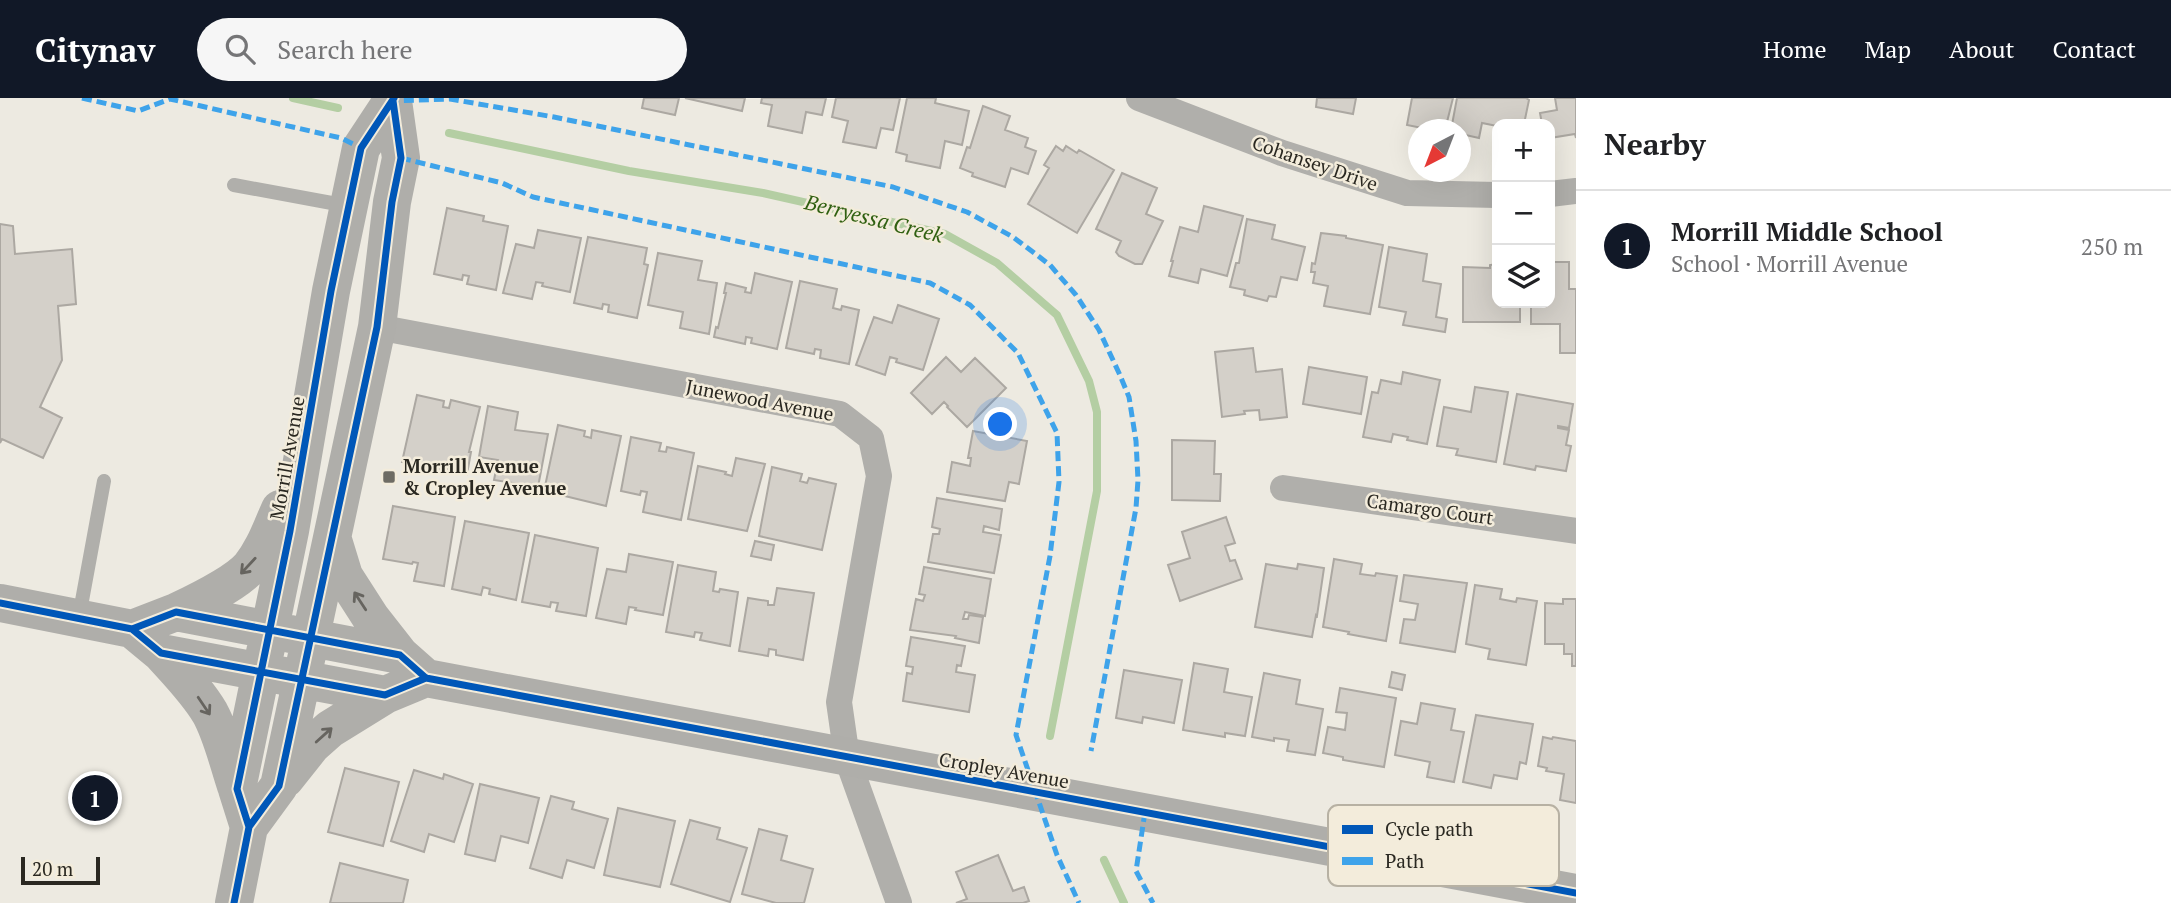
<!DOCTYPE html>
<html lang="en">
<head>
<meta charset="utf-8">
<style>
  :root { --surface:#fff; --page:#f6f6f6; --text:#202124; --muted:#757577; --line:#e0e0e0; --accent:#111827 }
  body { margin:0; font-family:"PT Serif",serif; background:var(--page); color:var(--text) }
  .controls { position:absolute; right:21px; top:21px; display:grid; overflow:hidden; border-radius:14px; box-shadow:0 7px 28px #0002 }
  .controls button { width:63px; height:63px; display:grid; place-items:center; padding:0; border:0; border-bottom:2px solid var(--line); background:var(--surface); color:var(--text); font:35px sans-serif }
  .compass { position:absolute; left:1408px; top:21px; width:63px; height:63px; border-radius:50%; background:var(--surface); box-shadow:0 7px 28px #0002; rotate:222deg }
  .scale { position:absolute; left:21px; bottom:18px; width:79px; box-sizing:border-box; padding-left:7px; border:4px solid #2a2821; border-top:0; font-size:19px; line-height:24px; white-space:nowrap; color:#2a2821; -webkit-text-stroke:5px #f3ecdb; paint-order:stroke }
  .you { position:absolute; left:1001px; top:327px; width:24px; height:24px; margin:-18px; border:5px solid #fff; border-radius:50%; background:#1a73e8; box-shadow:0 0 0 10px #1a73e833 }
  .badge { display:grid; place-items:center; width:46px; height:46px; border-radius:50%; background:var(--accent); color:#fff; font-size:23px; font-weight:700 }
  .pin { position:absolute; translate:-50% -50%; border:4px solid #fff; box-shadow:0 2px 7px #0006 }
  .list { margin:0; padding:0; list-style:none }
  h2 { display:flex; justify-content:space-between; align-items:center; height:91px; margin:0; padding:0 28px; font-size:30px }
  h2 small { font-size:23px; font-weight:400; color:var(--muted) }
  .list li { display:grid; grid-template-columns:46px 1fr auto; gap:21px; align-items:center; box-sizing:border-box; height:112px; padding:0 28px; border-top:2px solid var(--line) }
  .list b { display:block; font-size:26px; white-space:nowrap }
  .list p { margin:0; font-size:23px; white-space:nowrap; color:var(--muted) }
  .list em { font-size:23px; font-style:normal; color:var(--muted) }
  .icon { flex:none; width:38px; height:38px; fill:none; stroke:currentColor; stroke-width:2; stroke-linecap:round; stroke-linejoin:round }
  .map { position:relative; flex:none; width:1576px; height:805px; overflow:hidden }
  header { display:flex; align-items:center; gap:42px; box-sizing:border-box; height:98px; padding:0 35px; background:var(--accent); color:#fff }
  header strong { font-size:33px }
  nav { display:flex; gap:38px; margin-inline-start:auto; font-size:24px }
  .search { width:490px; height:63px; background:var(--page); display:flex; align-items:center; gap:18px; box-sizing:border-box; padding:0 24px; border-radius:38px; color:var(--muted); font-size:26px }
  main { display:flex }
  aside { flex:1; background:var(--surface) }
  .map>svg:first-child { display:block }
</style>
</head>
<body>
<header>
<strong>Citynav</strong>
<div class="search"><svg class="icon" aria-label="search" viewBox="0 0 24 24"><circle cx="10" cy="10" r="6"/><path d="M15 15l6 6"/></svg>Search here</div>
<nav><a>Home</a><a>Map</a><a>About</a><a>Contact</a></nav>
</header>
<main>
<div class="map">
<svg width="1576" height="805" viewBox="0 0 1576 805">
  <rect width="100%" height="100%" fill="#edeae1"/>
  <g fill="none" stroke-linecap="round" stroke-linejoin="round">
    <path stroke="#b4cea3" stroke-width="8" d="M293,0l45,10
      M449,35l180,38 134,22 182,41 52,29 60,52 32,66 8,31v79l-47,245
      M1104,762l20,43"/>
  </g>
  <path fill="#d4d0c9" stroke="#aca8a2" stroke-width="2" d="M644,0h35l-4,17 -33,-7z
    M685,0h60l-3,13z
    M762,0h64l-4,17 -16,-3 -4,21 -34,-7 4,-21 -11,-2z
    M836,0h64l-7,32 -12,-2 -5,20 -33,-6 5,-21 -16,-4z
    M907,0h29l-1,5 34,8 -7,34 -17,-4 -5,27 -34,-7 1,-6 -11,-3z
    M1317,0h39l-3,16 -37,-7z
    M1412,0h41l-8,32h-13l-25,-5z
    M1457,0h69l3,2 -5,24h-27v2l-15,-3 -3,15 -18,-4v-4h-10z
    M1555,0h21v40l-1,-4 -25,4v-14h-8l-2,-11 17,-3z
    M983,8l27,10 -5,14 23,8 -3,9 11,4 -8,23 -17,-6 -6,19 -33,-11 1,-3 -13,-5 7,-21 3,1z
    M1056,48l7,5 3,-5 11,7 2,-3 35,20 -37,63 -49,-29 21,-36 -5,-3z
    M1122,75l35,15 -11,26 17,7 -21,43h-7l-16,-8 -3,-4 5,-11 -25,-12z
    M1204,108l39,10 -16,60 -26,-7 -3,14 -29,-7 4,-15h-2l9,-34 18,5z
    M447,110l37,8 -1,5 25,5 -12,64 -29,-6 2,-8 -6,-1 -1,5 -28,-6z
    M1247,121l28,6 -3,14 33,8 -8,33 -16,-3 -5,20 -7,-1 -2,5 -23,-6 1,-5 -15,-3 6,-24h3z
    M0,126l13,2 2,28 57,-5 4,55 -18,2 4,54 -22,47 22,11 -19,40 -41,-19 -2,4z
    M538,132l43,8 -11,54 -28,-6 1,-3 -7,-1 -4,17 -29,-6 13,-49 18,4z
    M1321,135l25,3v2l37,7 -13,69 -46,-8 4,-20 -15,-3 2,-11h-4l1,-9 3,1z
    M588,139l59,11 -3,16 4,1 -11,53 -29,-6 1,-7 -6,-1 -1,5 -28,-6z
    M1389,149l38,7 -4,27 18,3 -5,33 11,2 -2,13 -42,-7 3,-13 -27,-5z
    M658,155l44,8 -4,19 19,3 -8,51 -29,-6 3,-16 -35,-7z
    M1550,164h19v27h7v64h-16v-29h-29v-21h19z
    M1497,166v39h23v19h-57v-55l27,1v-3z
    M755,175l37,9 -15,67 -26,-6 1,-5 -6,-1 -1,7 -31,-7 2,-10 2,1 8,-35h-2l2,-10 20,5 -1,4 6,1z
    M800,183l37,8 -4,19 8,2 1,-4 17,4 -10,54 -29,-6 1,-8 -6,-1 -1,5 -28,-6z
    M898,207l41,14 -16,51 -27,-8 1,-3 -7,-2 -5,18 -29,-10 18,-48 18,6z
    M1253,250l3,24 26,-3 5,48 -27,3 -1,-10 -15,1 1,3 -23,3 -7,-65z
    M946,259l15,15 14,-14 31,30 -39,39 -20,-20 1,-1 -4,-4 -12,12 -21,-21z
    M1309,269l58,10 -6,37 -58,-10z
    M1403,274l37,8 -13,64 -20,-4 1,-3 -15,-3 -2,8 -28,-5 9,-45 6,1 3,-13 20,4z
    M1475,289l33,5 -12,70 -40,-7 2,-6 -21,-3 7,-39 27,5z
    M1517,296l56,10 -4,24 -11,-2v2l11,2 -3,15 5,1 -5,25 -30,-5 -1,4 -31,-6z
    M417,297l27,6 -1,6 6,1 2,-8 29,7 -11,45h2l-4,22 -27,-7 -1,3 -37,-8z
    M488,308l30,6 -3,18 33,4 -10,53 -44,-7 4,-20 -19,-3z
    M558,327l27,6 -1,5 7,2 1,-8 29,6 -15,70 -62,-15z
    M973,333l54,10 -8,43 -10,-2 -4,19 -58,-9 5,-30 18,4 1,-8h-3z
    M631,339l30,6 -2,8 7,1 1,-5 27,6 -13,67 -38,-8 4,-20 -6,-1 -1,4 -19,-4z
    M1172,342l43,1 -1,33h7l-1,27 -48,-1z
    M736,360l29,6 -18,67 -59,-12 10,-53 28,6 -1,2 7,2z
    M772,369l30,7 -2,7 7,2 2,-5 27,6 -14,66 -63,-14z
    M937,400l65,11 -3,21 -15,-4 -1,6 18,3 -7,38 -66,-11 5,-28h6l1,-5 -8,-2z
    M393,408l62,11 -11,69 -30,-5 4,-18 -5,-1 -1,2 -29,-5z
    M1226,419l9,26 -10,3 5,15 5,-1 7,19 -62,22 -12,-36 22,-7 -8,-26z
    M465,423l64,12 -13,67 -27,-6 1,-5 -7,-2 -2,8 -29,-6z
    M535,437l63,13 -12,68 -30,-5 2,-8 -7,-1 -1,5 -28,-5z
    M755,443l19,4 -3,15 -20,-4z
    M629,456l44,8 -10,53 -28,-5 1,-2 -7,-1 -3,17 -30,-6 11,-49 19,3z
    M1334,461l28,5 -2,10 15,2 1,-3 21,3 -11,65 -38,-7 1,-2 -26,-5z
    M1266,466l31,5 1,-5 26,4 -7,48 -1,-1 -4,22 -57,-10z
    M678,467l38,7 -3,19 6,1 1,-3 18,3 -8,54 -30,-6 2,-7 -7,-1 -1,5 -28,-5z
    M924,469l67,12 -6,37 -20,-4 -2,7h5l1,-4 14,2 -4,26 -24,-5 1,-2 -46,-6 6,-31 7,2 2,-6 -6,-1z
    M1404,477l63,8 -12,69 -55,-9 4,-24 11,1 3,-16 -18,-3z
    M1475,487l27,4 -2,10 16,3 1,-4 20,3 -11,64 -38,-6 2,-10 -24,-5z
    M777,490l37,5 -11,67 -27,-5v-5l-7,-1 -1,7 -29,-5 9,-53 20,3v4h6z
    M1563,501h13v67h-4v-12h-8v-10h-19v-41l18,1z
    M911,539l54,9 -4,20 -4,-1 -1,7 19,3 -6,37 -66,-11 4,-28 5,1 1,-7 -7,-1z
    M1194,565l34,6 -4,23 28,5 -7,39 -20,-3v4l-42,-7z
    M1124,572l58,10 -8,43 -31,-6 -1,6 -26,-5z
    M1392,574l13,3 -3,15 -13,-3z
    M1264,575l36,7 -4,24 27,5 -8,46 -28,-4 2,-11 -15,-2v3l-22,-4z
    M1340,590l56,10 -12,69 -41,-7v-3l-20,-4 5,-26 17,3 2,-17 -11,-1z
    M1421,605l34,6 -4,21 13,2 -10,50 -27,-5 3,-15 -35,-7 6,-34 16,3z
    M1476,617l57,9 -7,40 -6,-2 -3,17 -23,-4 -3,13 -28,-6z
    M1543,639l9,2 1,-2 23,4v62l-16,-3 4,-26 -18,-3 1,-3 -9,-2z
    M345,670l54,14 -16,64 -55,-14z
    M414,672l29,9 1,-5 29,10 -19,58 -25,-8 -5,18 -33,-11z
    M480,686l59,14 -11,45 -27,-7 -6,25 -30,-7z
    M551,698l23,6 -2,7 36,10 -14,49 -27,-8 -5,18 -32,-10z
    M618,710l57,13 -15,66 -56,-12z
    M690,722l30,8 -3,11 30,9 -17,54 -59,-18z
    M759,731l28,7 -6,24 32,9 -9,34h-28l-34,-9z
    M998,757l15,36 11,-4 5,14 -6,2h-67l11,-4 -11,-27z
    M340,765l68,17 -5,23h-73z"/>
  <g fill="none" stroke-linecap="round" stroke-linejoin="round">
    <path stroke="#b0afab" stroke-width="14" d="M234,87l114,21
      M79,519l25,-136"/>
    <path stroke="#b0afab" stroke-width="26" d="M1139,0l143,55 125,40 90,2
      M1550,96l26,-3
      M377,229l463,87 31,24 8,38 -40,226 8,56 52,145
      M1283,390l293,43"/>
    <path stroke="#afaeaa" stroke-width="38" d="M333,442l11,36 27,42 29,37
      M0,505l132,26 29,24 224,42 41,-17
      M176,514c21,-10 59,-28 74,-45 14,-17 21,-38 30,-58
      M132,531l44,-17 224,43 26,23 1150,215
      M161,555c17,19 36,38 49,60 12,22 18,49 26,73
      M285,681l27,-34 18,-16 55,-34
      M249,729l-12,-38 53,-258 41,-240 30,-143 33,-50
      M234,805l15,-76 30,-41 98,-459 15,-125 9,-44 -8,-57"/>
    <path stroke="#3ea3ea" stroke-width="5" stroke-dasharray="10 5" stroke-linecap="butt" d="M82,0l56,13 32,-12 171,39 20,10
      M389,2l4,1 57,-2 104,18 339,70 74,25 46,25 37,28 26,30 23,35 20,43 10,24 7,44 2,39 -2,28 -45,243
      M401,60l101,25 31,14 397,86 40,22 48,48 39,80 2,49 -9,74 -34,179 41,120 22,48
      M1145,714l-9,59 17,32"/>
    <defs>
      <path id="cycleway" d="M0,505l132,26 29,24 224,42 41,-17
        M132,531l44,-17 224,43 26,23 1150,215
        M249,729l-12,-38 53,-258 41,-240 30,-143 33,-50
        M234,805l15,-76 30,-41 98,-459 15,-125 9,-44 -8,-57"/>
    </defs>
    <use href="#cycleway" stroke="#f3ecdb" stroke-width="11"/>
    <use href="#cycleway" stroke="#0057b8" stroke-width="7"/>
  </g>
  <defs><path id="oneway-shaft" d="M-6 0H5M1.5-3L5.5 0L1.5 3" fill="none" stroke-width="1.6" stroke-linecap="round" stroke-linejoin="round" transform="scale(1.75)"/></defs>
  <g stroke="#66645f">
    <use href="#oneway-shaft" transform="translate(248 468) rotate(133)"/>
    <use href="#oneway-shaft" transform="translate(360 503) rotate(-123)"/>
    <use href="#oneway-shaft" transform="translate(204 608) rotate(56)"/>
    <use href="#oneway-shaft" transform="translate(324 637) rotate(-42)"/>
  </g>
  <rect fill="#6e6c64" stroke="#f3ecdb" stroke-width="2.5" x="382" y="372" width="14" height="14" rx="3.5"/>
  <g text-anchor="middle" stroke-width="5" stroke-linejoin="round" paint-order="stroke">
    <g font-size="19" fill="#2a2821" stroke="#f3ecdb">
      <text transform="translate(1315 65) rotate(19)" y="7">Cohansey Drive</text>
      <text transform="translate(760 302) rotate(11)" y="7">Junewood Avenue</text>
      <text transform="translate(287 360) rotate(-80)" y="7">Morrill Avenue</text>
      <text transform="translate(1430 411) rotate(8)" y="7">Camargo Court</text>
      <text transform="translate(1004 672) rotate(10)" y="7">Cropley Avenue</text>
    </g>
    <g font-size="19" font-weight="bold" fill="#2a2821" stroke="#f3ecdb" text-anchor="start">
      <text x="403" y="375">Morrill Avenue<tspan x="403" dy="22">&amp; Cropley Avenue</tspan></text>
    </g>
    <g font-size="21" font-style="italic" fill="#306011" stroke="#f3ecdb">
      <text transform="translate(874 121) rotate(14)" y="7">Berryessa Creek</text>
    </g>
  </g>
  <rect x="1328" y="707" width="231" height="81" rx="10" fill="#f3ecdb" stroke="#b7b1a3" stroke-width="2"/>
  <rect x="1342" y="727" width="31" height="9" fill="#0057b8"/>
  <rect x="1342" y="759" width="31" height="8" fill="#3ea3ea"/>
  <g font-size="19" fill="#2a2821">
    <text x="1385" y="738">Cycle path</text>
    <text x="1385" y="770">Path</text>
  </g>
</svg>
<div class="controls">
<button>+</button>
<button>−</button>
<button><svg class="icon" aria-label="layers" viewBox="0 0 24 24"><path d="M12 4l9 5-9 5-9-5zM3 14l9 5 9-5"/></svg></button>
</div>
<svg class="compass" viewBox="-18 -18 36 36"><path d="M0-13l5 13h-10z" fill="#e53935"/><path d="M0 13l5-13h-10z" fill="#757577"/></svg>
<div class="scale">20 m</div>
<div class="you"></div>
<div class="pin badge" style="left:95px;top:700px">1</div>
</div>
<aside>
<h2>Nearby<small></small></h2>
<ul class="list">
<li><span class="badge">1</span><div><b>Morrill Middle School</b><p>School · Morrill Avenue</p></div><em>250 m</em></li>
</ul>
</aside>
</main>
</body>
</html>
